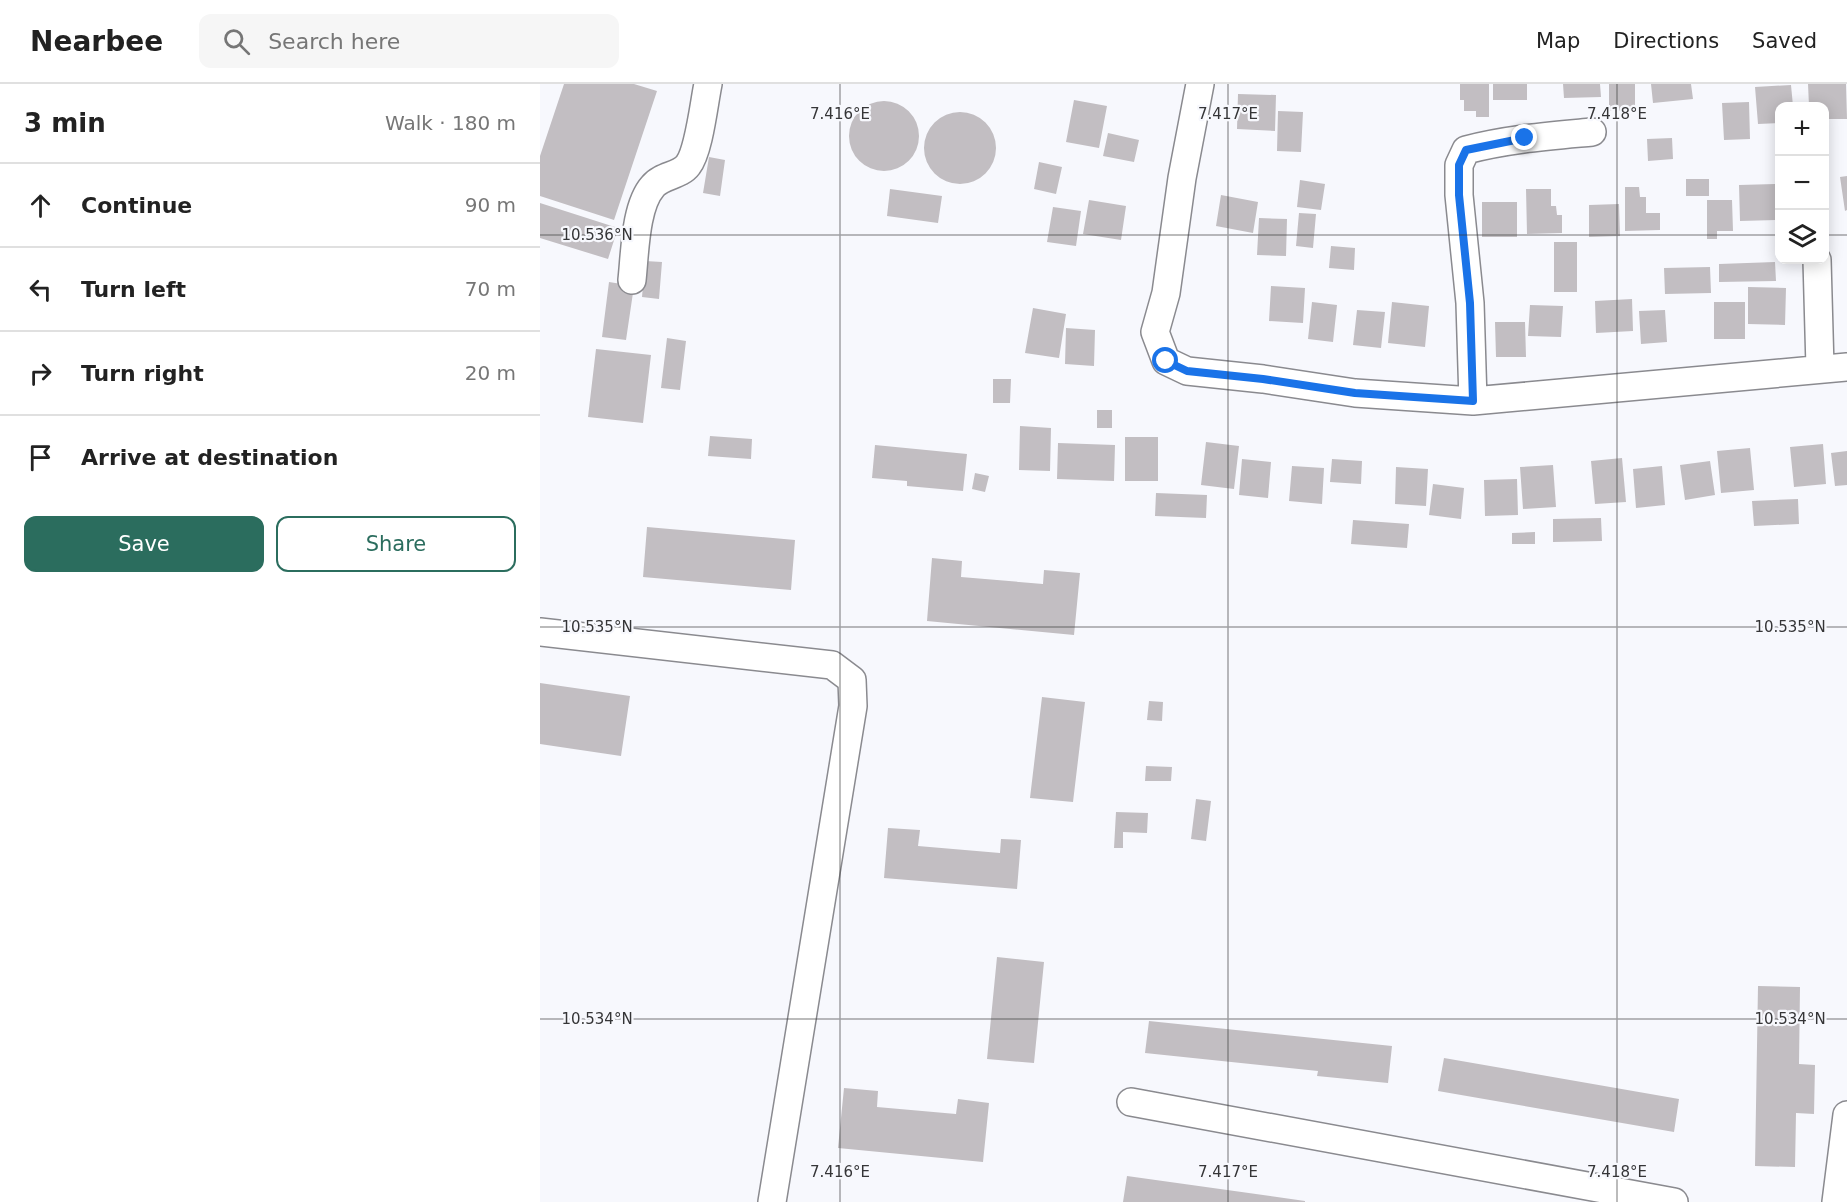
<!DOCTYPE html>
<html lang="en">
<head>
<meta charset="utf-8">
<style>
  :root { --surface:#fff; --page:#f6f6f6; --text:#222; --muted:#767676; --line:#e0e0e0; --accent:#2b6d5e }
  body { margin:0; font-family:"DejaVu Sans",sans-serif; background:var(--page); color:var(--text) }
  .controls { position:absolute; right:18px; top:18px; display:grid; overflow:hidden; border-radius:12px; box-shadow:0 3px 15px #0003 }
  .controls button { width:54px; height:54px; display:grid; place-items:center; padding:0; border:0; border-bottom:2px solid var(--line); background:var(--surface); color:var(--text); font:30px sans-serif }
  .stop { position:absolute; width:18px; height:18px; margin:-14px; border:4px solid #1a73e8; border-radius:50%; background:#fff }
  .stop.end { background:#1a73e8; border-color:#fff; box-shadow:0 2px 6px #0008 }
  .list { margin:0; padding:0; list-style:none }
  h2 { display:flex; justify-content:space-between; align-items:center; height:78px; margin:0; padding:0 24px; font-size:26px }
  h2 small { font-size:20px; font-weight:400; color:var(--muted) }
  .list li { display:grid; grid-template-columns:39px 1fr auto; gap:18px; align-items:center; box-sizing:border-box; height:84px; padding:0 24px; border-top:2px solid var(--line) }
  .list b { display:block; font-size:22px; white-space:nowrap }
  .list em { font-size:20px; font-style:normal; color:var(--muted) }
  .actions { display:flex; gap:12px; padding:18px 24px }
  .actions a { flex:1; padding:14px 0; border:2px solid var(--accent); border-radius:12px; text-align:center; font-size:21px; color:var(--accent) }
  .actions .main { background:var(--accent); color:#fff }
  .icon { flex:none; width:33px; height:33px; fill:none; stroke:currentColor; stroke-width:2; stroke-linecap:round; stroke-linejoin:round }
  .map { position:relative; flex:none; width:1307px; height:1118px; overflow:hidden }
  header { display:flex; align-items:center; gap:36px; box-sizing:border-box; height:84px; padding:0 30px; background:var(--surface); border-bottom:2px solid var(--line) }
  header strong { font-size:28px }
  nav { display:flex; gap:33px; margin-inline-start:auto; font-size:21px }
  .search { width:420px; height:54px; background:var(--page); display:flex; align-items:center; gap:15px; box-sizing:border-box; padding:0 21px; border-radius:12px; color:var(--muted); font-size:22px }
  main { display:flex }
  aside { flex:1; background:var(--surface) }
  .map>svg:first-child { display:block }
</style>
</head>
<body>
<header>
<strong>Nearbee</strong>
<div class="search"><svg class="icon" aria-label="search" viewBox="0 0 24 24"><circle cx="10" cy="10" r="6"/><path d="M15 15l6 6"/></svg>Search here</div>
<nav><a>Map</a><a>Directions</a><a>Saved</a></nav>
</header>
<main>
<aside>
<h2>3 min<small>Walk · 180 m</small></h2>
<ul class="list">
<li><svg class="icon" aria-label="ahead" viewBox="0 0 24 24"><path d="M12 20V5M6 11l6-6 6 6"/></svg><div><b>Continue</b></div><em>90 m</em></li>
<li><svg class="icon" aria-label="left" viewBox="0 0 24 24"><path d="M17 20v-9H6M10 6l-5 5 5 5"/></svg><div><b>Turn left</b></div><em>70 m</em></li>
<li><svg class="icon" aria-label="right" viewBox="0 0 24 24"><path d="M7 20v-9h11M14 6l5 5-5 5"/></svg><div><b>Turn right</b></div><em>20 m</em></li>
<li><svg class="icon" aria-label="arrive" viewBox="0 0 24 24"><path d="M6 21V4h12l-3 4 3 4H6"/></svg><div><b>Arrive at destination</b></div></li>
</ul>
<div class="actions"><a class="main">Save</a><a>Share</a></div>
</aside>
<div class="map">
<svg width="1307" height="1118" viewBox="0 0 1307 1118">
  <rect width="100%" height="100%" fill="#f7f8fd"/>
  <path fill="#c2bec2" d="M24,0h70l23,7 -43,129 -74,-24v-40z
    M920,0h29v33h-13v-6h-12v-11h-4z
    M953,0h34v16h-34z
    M1023,0h37l1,13 -37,1z
    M1069,0h26v26l-26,1z
    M1111,0h40l2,15 -40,4z
    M1268,0h38l1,35h-23v-13h-15z
    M1251,1l2,21h-13v17l-22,1 -3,-37z
    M698,10l38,1 -1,36 -38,-2z
    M534,16l33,6 -8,42 -33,-6z
    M309 52a35 35 0 1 1 70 0a35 35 0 1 1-70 0Z
    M1209,18l1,37 -26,1 -2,-37z
    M738,27l25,1 -2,40 -24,-1z
    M384 64a36 36 0 1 1 72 0a36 36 0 1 1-72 0Z
    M568,49l31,7 -5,22 -31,-6z
    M1132,54l1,21 -25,2 -1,-22z
    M169,73l16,3 -5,36 -17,-3z
    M499,78l23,5 -6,27 -22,-5z
    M1307,92v34l-2,1 -5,-34z
    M1146,95h23v17h-23z
    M760,96l25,4 -4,26 -24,-3z
    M1235,100l1,36 -36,1 -1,-36z
    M1085,103h14l1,10h6v16h14v17l-35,1z
    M350,105l52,7 -4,27 -51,-7z
    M986,105h25v17h5l1,9h5v18l-35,1z
    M681,111l37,7 -5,31 -37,-7z
    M549,116l37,6 -5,34 -38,-6z
    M1167,116h25l1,31h-16v8h-10z
    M942,118h35v35h-35z
    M0,119l78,25 -10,31 -68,-21z
    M1079,120l1,32 -31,1v-32z
    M513,123l28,4 -5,35 -29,-4z
    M759,129l17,1 -3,34 -17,-2z
    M719,134l28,1 -1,37 -29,-1z
    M1014,158h23v50h-23z
    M791,162l24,2 -1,22 -25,-2z
    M105,177l17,1 -3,37 -17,-2z
    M1235,178l1,19 -57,1v-18z
    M1170,183l1,26 -46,1 -1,-26z
    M69,198l25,4 -8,54 -24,-3z
    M731,202l34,2 -2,35 -34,-2z
    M1208,203l38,1 -1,37 -37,-1z
    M1092,215l1,32 -37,2 -1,-32z
    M772,218l25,3 -4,37 -25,-3z
    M852,218l37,4 -4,41 -37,-4z
    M1174,218h31v37h-31z
    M990,221l33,1 -2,31 -33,-1z
    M493,224l33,6 -7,44 -34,-5z
    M817,226l28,2 -4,36 -28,-3z
    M1125,226l2,32 -26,2 -2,-33z
    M955,238h30l1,35h-30z
    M526,244l29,2 -1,36 -29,-2z
    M127,254l19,3 -6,49 -19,-2z
    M56,265l55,6 -8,68 -55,-6z
    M453,295h18l-1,24h-17z
    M557,326h15v18h-15z
    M480,342l31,2 -1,43 -31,-1z
    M170,352l42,3 -1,20 -43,-3z
    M585,353h33v44h-33z
    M666,358l33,4 -5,43 -33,-4z
    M518,359l57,2 -1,36 -57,-2z
    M1283,360l3,40 -32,3 -4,-40z
    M335,361l92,9 -4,37 -56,-5v-5l-35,-3z
    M1210,364l4,42 -33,3 -4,-42z
    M1307,367v34l-12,1 -4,-33z
    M1082,374l4,44 -31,2 -4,-43z
    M702,375l29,3 -3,36 -29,-3z
    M792,375l30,2 -1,23 -31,-2z
    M1170,377l5,34 -30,5 -5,-35z
    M1013,381l3,42 -33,2 -3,-42z
    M752,382l32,2 -2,36 -33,-3z
    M1122,382l3,39 -29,3 -3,-39z
    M856,383l32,2 -2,37 -31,-2z
    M435,389l14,3 -4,16 -13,-3z
    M977,395l1,36 -33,1 -1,-36z
    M893,400l31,4 -3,31 -32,-4z
    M616,409l51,2 -1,23 -51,-2z
    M1258,415l1,25 -45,2 -2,-25z
    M1061,434l1,23 -49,1v-23z
    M813,436l56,4 -2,24 -56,-4z
    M107,443l148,13 -4,50 -148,-13z
    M995,448v12h-23v-11z
    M392,474l30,3 -1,16 82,7 1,-14 36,3 -6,62 -147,-14z
    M0,599l90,13 -9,60 -81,-12z
    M502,613l43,5 -12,100 -43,-4z
    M609,617l14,1 -1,19 -15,-1z
    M606,682l26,1 -1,14h-26z
    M656,715l15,2 -5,40 -15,-2z
    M576,728l32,1 -1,20 -24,-1v16h-9z
    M348,744l32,2 -2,16 82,7 1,-14 20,1 -4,49 -133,-11z
    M457,873l47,5 -10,101 -47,-4z
    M1218,902l42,1 -1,77 16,1 -1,49 -18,-1 -1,54 -40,-1z
    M609,937l243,25 -4,37 -71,-7 1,-5 -173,-18z
    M904,974l235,41 -5,33 -236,-41z
    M304,1004l34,3 -1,16 79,7 2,-15 31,4 -6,59 -145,-14z
    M587,1092l178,25v1h-182z"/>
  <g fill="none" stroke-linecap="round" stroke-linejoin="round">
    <defs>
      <path id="minor" d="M660,0l-18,94 -16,115 -11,39 11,29 21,10 76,8 92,14 118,8 374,-34
        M1277,176l3,108
        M92,196c3,-27 3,-74 21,-94 9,-11 27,-10 35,-21 11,-14 16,-62 20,-81
        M933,317l-3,-98 -11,-108v-30l7,-15c42,-11 83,-14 126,-18
        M0,548l292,33 20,15 1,26 -81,496
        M591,1018l543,100
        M1296,1118l11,-87"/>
    </defs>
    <use href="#minor" stroke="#8a8a8f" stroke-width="30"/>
    <use href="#minor" stroke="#fff" stroke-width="27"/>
  </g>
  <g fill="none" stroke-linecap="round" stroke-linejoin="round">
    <path stroke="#1a73e8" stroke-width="8" d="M626,277l21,10 76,8 92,14 118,8 -3,-98 -11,-108v-30l7,-15 59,-12"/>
  </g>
  <path fill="none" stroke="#353537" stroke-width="1.5" stroke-opacity="0.45" d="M300,0v1118M688,0v1118M1077,0v1118M0,151h1240M1284,151h23M0,543h1307M0,935h1307"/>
  <g font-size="15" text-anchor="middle" fill="#353537" stroke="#f7f8fd" stroke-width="4.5" stroke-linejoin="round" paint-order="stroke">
    <text x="300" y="35">7.416°E</text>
    <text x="688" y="35">7.417°E</text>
    <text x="1077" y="35">7.418°E</text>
    <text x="57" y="156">10.536°N</text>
    <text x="57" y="548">10.535°N</text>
    <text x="1250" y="548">10.535°N</text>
    <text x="57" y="940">10.534°N</text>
    <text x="1250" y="940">10.534°N</text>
    <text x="300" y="1093">7.416°E</text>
    <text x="688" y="1093">7.417°E</text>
    <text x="1077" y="1093">7.418°E</text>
  </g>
</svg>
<div class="controls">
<button>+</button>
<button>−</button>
<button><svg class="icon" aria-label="layers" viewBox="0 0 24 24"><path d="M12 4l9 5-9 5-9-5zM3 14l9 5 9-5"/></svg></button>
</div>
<div class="stop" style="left:626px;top:277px"></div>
<div class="stop end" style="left:985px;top:54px"></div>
</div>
</main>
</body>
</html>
